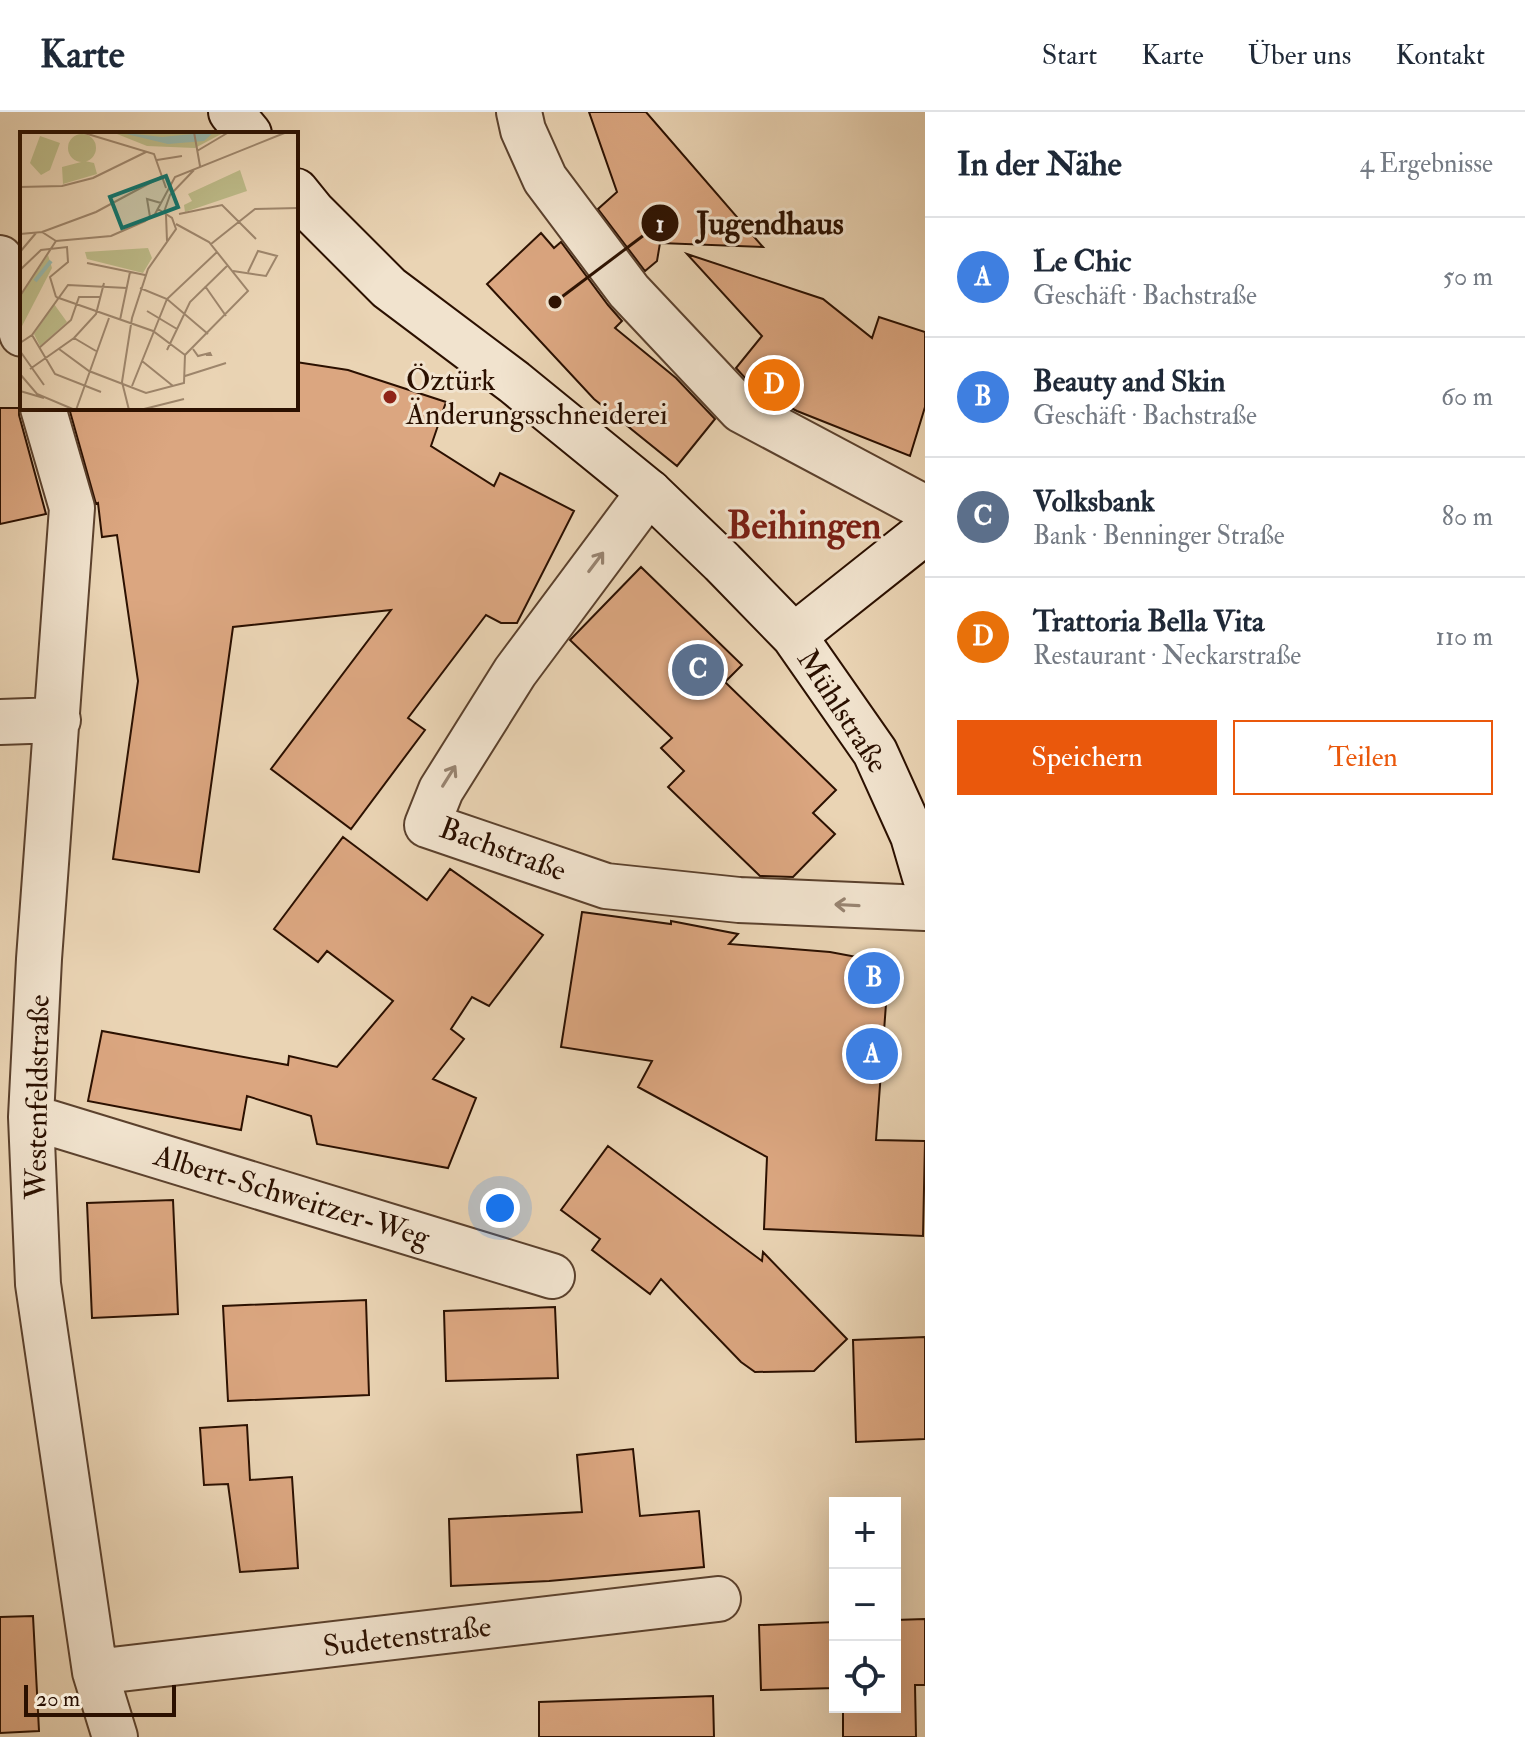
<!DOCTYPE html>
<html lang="de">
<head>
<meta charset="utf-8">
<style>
  :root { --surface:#fff; --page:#f6f6f7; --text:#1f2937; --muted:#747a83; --line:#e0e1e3; --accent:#ea580c }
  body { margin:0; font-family:"IM FELL Double Pica",serif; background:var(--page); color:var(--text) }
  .controls { position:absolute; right:24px; bottom:24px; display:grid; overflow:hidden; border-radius:0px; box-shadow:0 8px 32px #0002 }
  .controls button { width:72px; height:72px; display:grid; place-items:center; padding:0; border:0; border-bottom:2px solid var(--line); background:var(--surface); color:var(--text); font:40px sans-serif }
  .scale { position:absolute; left:24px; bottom:20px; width:152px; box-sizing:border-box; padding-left:8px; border:4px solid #2b1000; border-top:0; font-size:22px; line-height:28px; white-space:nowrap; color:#2b1000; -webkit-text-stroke:6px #f1e3ce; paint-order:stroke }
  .you { position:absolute; left:500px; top:1096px; width:28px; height:28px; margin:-20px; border:6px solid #fff; border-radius:50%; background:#1a73e8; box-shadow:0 0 0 12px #1a73e833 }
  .badge { display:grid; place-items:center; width:52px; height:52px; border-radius:50%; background:var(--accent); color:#fff; font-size:26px; font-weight:700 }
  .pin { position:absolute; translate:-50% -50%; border:4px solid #fff; box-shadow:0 2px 8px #0006 }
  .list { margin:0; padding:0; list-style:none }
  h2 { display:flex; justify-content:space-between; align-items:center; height:104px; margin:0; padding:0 32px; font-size:34px }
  h2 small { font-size:26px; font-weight:400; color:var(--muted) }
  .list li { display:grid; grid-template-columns:52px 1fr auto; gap:24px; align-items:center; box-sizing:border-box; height:120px; padding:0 32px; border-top:2px solid var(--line) }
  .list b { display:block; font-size:30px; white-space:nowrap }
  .list p { margin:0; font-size:26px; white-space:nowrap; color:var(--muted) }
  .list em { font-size:26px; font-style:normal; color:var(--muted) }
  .actions { display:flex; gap:16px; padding:24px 32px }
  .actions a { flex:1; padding:18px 0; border:2px solid var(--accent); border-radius:0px; text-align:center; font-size:28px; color:var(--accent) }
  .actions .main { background:var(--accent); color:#fff }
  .icon { flex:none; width:44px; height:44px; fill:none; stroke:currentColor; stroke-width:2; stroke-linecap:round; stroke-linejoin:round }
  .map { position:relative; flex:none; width:925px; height:1625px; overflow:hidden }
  header { display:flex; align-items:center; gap:48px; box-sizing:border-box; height:112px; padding:0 40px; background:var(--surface); border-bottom:2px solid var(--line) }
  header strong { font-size:38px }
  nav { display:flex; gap:44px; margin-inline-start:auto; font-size:28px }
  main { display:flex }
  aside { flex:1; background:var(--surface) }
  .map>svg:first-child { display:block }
</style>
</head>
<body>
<header>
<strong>Karte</strong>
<nav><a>Start</a><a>Karte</a><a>Über uns</a><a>Kontakt</a></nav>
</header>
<main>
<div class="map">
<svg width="925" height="1625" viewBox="0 0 925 1625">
  <rect width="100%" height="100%" fill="#ead4b4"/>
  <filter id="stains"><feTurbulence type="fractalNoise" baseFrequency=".0025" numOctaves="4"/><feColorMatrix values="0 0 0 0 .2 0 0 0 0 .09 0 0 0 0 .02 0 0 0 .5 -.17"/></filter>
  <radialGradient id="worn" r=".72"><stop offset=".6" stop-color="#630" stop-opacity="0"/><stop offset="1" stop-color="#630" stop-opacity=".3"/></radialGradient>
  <path fill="#dba680" stroke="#2b1000" stroke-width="2" d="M589,0h57l117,135 -103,-4 -3,18 -12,10 -47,-62 19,-17z
    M541,121l13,15 7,-6 47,63 14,16 -7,7 61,50 39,41 -38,47 -83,-67 -107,-115z
    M687,142l136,45 49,39 7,-21 46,15v75l-15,49 -113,-45 -41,-21 -20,-22 26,-32z
    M296,250l52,8 98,32 -15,44 63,40 6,-13 74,38 -57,112h-16l-15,-8 -78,103 17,12 -74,99 -80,-60 120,-159 -158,17 -34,245 -86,-13 25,-178 -21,-146 -15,2 -4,-34 -2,1 -27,-96h227z
    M0,296h19v7l27,99 -46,10z
    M641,455l101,98 -17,17 111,108 -23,23 22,21 -42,43 -33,-1 -92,-89 16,-16 -23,-23 11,-10 -102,-98z
    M343,725l84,63 23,-31 93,66 -54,71 -17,-9 -21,32 13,10 -31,40 43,19 -28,70 -131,-24 -6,-28 -64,-20 -6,34 -153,-29 14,-70 186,34 1,-9 48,11 56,-66 -66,-50 -9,11 -44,-33z
    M582,800l89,12v-3l67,13 -9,10 101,8 59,11 -13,177 49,1 -2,95 -159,-7 3,-72 -129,-70 14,-26 -91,-14z
    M608,1034l154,115 1,-9 84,87 -33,32 -59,1 -14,-10 -80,-83 -11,15 -58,-44 8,-11 -39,-29z
    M173,1088l5,114 -86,4 -5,-115z
    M366,1188l3,95 -141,6 -5,-95z
    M555,1195l3,71 -112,3 -2,-70z
    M925,1225v102l-69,3 -3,-102z
    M247,1313l3,55 42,-3 6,91 -58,4 -12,-88 -24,1 -4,-57z
    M633,1337l7,67 59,-5 5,56 -155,14 -98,5 -2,-67 133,-7 -5,-57z
    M33,1504l6,115 -39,2v-116z
    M925,1507v66h-10l1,52h-73v-30h52v-87z
    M835,1510v66l-74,2 -2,-65z
    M713,1584l1,41h-175v-35z"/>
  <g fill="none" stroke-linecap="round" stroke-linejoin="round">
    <defs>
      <path id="street" d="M519,0l4,18 22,49 84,112 112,119 184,98
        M0,146l22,76
        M43,296l29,100 -33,451 -8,158 7,167 57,388 20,65
        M649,380l-134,180 -74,118 -14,35 179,61 133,14 186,8
        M0,610l58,-2
        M31,1005l521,159
        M95,1560l623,-73"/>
      <path id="secondary" d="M231,0l18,22
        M296,79l17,21 76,76 125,94 135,110 73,70 72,74 81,116 38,84 12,41
        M794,524l131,-104"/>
    </defs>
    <use href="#street" stroke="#5b412d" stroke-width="48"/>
    <use href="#secondary" stroke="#2b1000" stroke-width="48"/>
    <use href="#street" stroke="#f1e3ce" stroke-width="44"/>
    <use href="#secondary" stroke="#f1e3ce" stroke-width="44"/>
  </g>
  <defs><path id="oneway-shaft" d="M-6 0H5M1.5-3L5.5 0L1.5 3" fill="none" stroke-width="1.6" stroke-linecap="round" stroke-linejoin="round" transform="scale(2)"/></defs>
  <g stroke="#988471">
    <use href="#oneway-shaft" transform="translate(596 450) rotate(-53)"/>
    <use href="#oneway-shaft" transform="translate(449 664) rotate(-58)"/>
    <use href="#oneway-shaft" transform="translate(847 793) rotate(-177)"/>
  </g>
  <circle fill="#8f2418" stroke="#f1e3ce" stroke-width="3" cx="390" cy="285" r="8"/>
  <g text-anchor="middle" stroke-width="6" stroke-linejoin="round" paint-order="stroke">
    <g font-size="30" fill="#2b1000" stroke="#f1e3ce" text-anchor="start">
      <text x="406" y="278">Öztürk<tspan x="406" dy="34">Änderungsschneiderei</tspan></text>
    </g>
    <g font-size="30" fill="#2b1000" stroke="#f1e3ce">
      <text transform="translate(843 599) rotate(57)" y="10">Mühlstraße</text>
      <text transform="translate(503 737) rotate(20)" y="10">Bachstraße</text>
      <text transform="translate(37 985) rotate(-89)" y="10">Westenfeldstraße</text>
      <text transform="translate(292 1084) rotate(17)" y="10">Albert-Schweitzer-Weg</text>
      <text transform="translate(407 1524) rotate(-7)" y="10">Sudetenstraße</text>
    </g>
    <g font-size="38" font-weight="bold" fill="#7a1f14" stroke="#f1e3ce">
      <text x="804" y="426">Beihingen</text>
    </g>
  </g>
  <g transform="translate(20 20)">
    <rect width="278" height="278" fill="#ead4b4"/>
    <path d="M92,0h113l-30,16 -48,-2zM48 16a14 14 0 1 1 28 0a14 14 0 1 1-28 0ZM20,4l20,7 -10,27 -9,5 -11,-12zM65,29l9,2 3,11 -34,10 -1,-17zM220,38l7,21 -62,21 -1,-7 8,-4 -4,-7zM128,116l4,10 -9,15 -56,-14 -2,-7zM28,123l4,13 -32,62v-34zM34,172l13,18 -27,24 -6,-12z" fill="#bdbb89"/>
    <path d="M98,0l44,5 52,-5 -10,9 -36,3z" fill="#98b8ad"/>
    <path fill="none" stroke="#98b8ad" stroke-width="4" d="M15,149l16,-20"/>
    <path fill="none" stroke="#9e866c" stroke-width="2" d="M61,0l73,22 12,34M174,0l6,34M177,19l32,-19M137,28l25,-4M0,55l42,-1 31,-8 53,-26M144,80l6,-17 24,-25M159,82l43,-9 34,34M146,83l1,26M130,85l-3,-18 14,4M22,100l54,-20 65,-35M0,102l22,-2 14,9M191,112l44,-35 43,-1M0,120l16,-19M67,131l58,12M0,138l21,-20 26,-3 1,15 -18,15 6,20M213,139l33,5 11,-20 -19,-5 -10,21M185,154l21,30M120,156l27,11 41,35M0,164l36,-55 55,-5 34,-15 10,-7 20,-37 112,-45M36,165l97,34 32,24M127,179l30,18M100,188l10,-48M12,203l23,39 46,18M54,206l22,13M0,211l12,-8 36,-50 59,3M19,216l32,-28 8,-23h21M39,217l30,22 57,22 38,-10 1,-28 63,-64 -39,-49 -33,-18M173,217l5,7 12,-3 1,2h-5M147,218l23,-48 38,-37M0,219l24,34M122,229l31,25M10,237l44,-31 22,-24 8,-31M0,242l17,20 38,16M165,244l41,-13M112,254l35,-87 50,-47M0,259l24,7M56,278l33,-92M56,278l34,-1M109,278l-7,-28 10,-64 16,-49 28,-40 -4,-11 -14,-9M120,278l44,-11"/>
    <path fill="#0f766e" fill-opacity="0.15" stroke="#0f766e" stroke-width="4" d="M146,44l12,31 -56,21 -12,-31z"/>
    <rect width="278" height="278" fill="none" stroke="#2b1000" stroke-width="4"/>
  </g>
  <path fill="none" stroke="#2b1000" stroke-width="3" d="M555 190L660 111"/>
  <g fill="#2b1000" stroke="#f1e3ce" stroke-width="3">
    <circle cx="555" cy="190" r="8"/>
    <circle cx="660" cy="111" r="20"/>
  </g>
  <g font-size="24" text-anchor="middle" font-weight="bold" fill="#fff">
    <text x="660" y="120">1</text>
  </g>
  <g font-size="32" text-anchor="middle" font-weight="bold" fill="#2b1000" stroke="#f1e3ce" stroke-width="6" stroke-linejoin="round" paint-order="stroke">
    <text x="770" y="122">Jugendhaus</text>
  </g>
  <rect width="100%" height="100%" filter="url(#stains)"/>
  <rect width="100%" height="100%" fill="url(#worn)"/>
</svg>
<div class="controls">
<button>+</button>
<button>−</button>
<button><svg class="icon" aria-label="locate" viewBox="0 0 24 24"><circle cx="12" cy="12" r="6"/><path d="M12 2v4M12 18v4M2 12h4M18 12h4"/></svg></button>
</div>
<div class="scale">20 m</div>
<div class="you"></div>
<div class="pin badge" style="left:872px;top:942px;background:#3f7fe0">A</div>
<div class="pin badge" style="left:874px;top:866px;background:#3f7fe0">B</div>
<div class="pin badge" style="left:698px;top:558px;background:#5c6f8a">C</div>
<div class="pin badge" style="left:774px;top:273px;background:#e8710a">D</div>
</div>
<aside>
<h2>In der Nähe<small>4 Ergebnisse</small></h2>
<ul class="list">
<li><span class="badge" style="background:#3f7fe0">A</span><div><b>Le Chic</b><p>Geschäft · Bachstraße</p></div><em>50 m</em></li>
<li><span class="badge" style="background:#3f7fe0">B</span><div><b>Beauty and Skin</b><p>Geschäft · Bachstraße</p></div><em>60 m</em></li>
<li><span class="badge" style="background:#5c6f8a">C</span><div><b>Volksbank</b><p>Bank · Benninger Straße</p></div><em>80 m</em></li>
<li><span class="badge" style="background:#e8710a">D</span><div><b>Trattoria Bella Vita</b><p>Restaurant · Neckarstraße</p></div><em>110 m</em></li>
</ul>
<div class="actions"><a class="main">Speichern</a><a>Teilen</a></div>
</aside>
</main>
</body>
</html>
